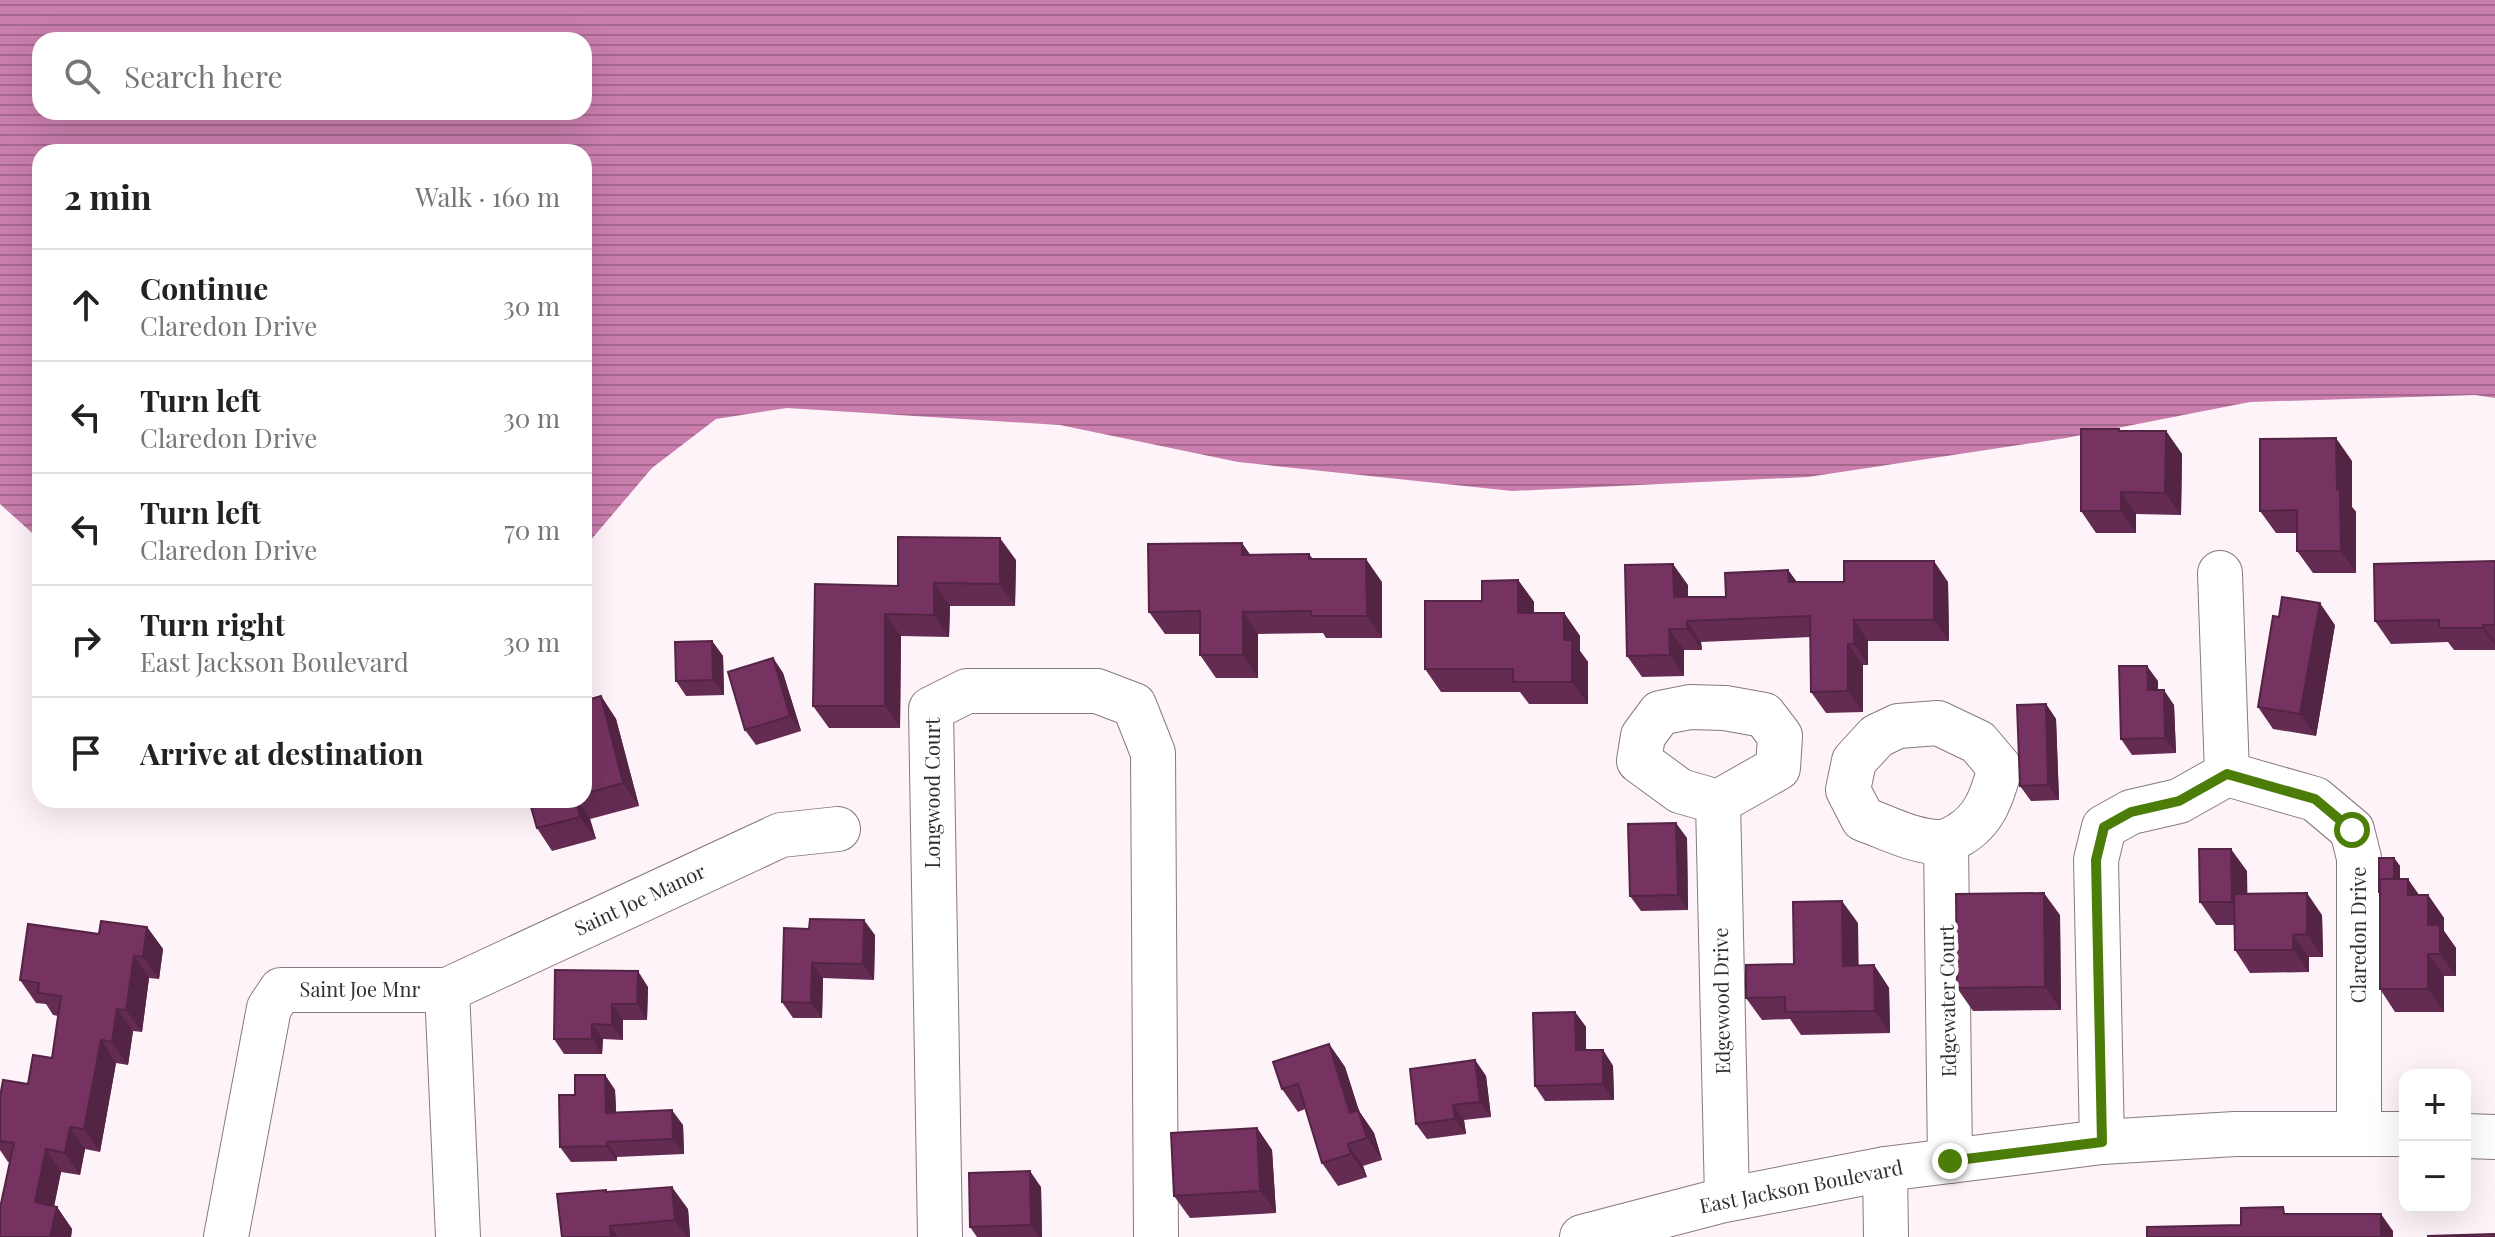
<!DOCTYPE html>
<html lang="en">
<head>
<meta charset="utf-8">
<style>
  :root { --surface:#fff; --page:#f2f2f2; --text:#222; --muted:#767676; --line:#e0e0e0 }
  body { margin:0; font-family:"Playfair Display",serif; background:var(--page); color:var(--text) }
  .controls { position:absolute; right:24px; bottom:24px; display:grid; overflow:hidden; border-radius:16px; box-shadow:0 8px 32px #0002 }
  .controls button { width:72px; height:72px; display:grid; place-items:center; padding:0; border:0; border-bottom:2px solid var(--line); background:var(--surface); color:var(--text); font:40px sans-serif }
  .stop { position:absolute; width:24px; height:24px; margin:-18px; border:6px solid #4d7d09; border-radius:50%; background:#fff }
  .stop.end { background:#4d7d09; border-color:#fff; box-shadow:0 2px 8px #0008 }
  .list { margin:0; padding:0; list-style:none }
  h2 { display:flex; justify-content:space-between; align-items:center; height:104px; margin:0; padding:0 32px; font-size:34px }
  h2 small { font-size:26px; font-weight:400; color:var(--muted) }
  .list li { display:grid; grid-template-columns:52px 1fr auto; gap:24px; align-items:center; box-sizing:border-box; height:112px; padding:0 32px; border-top:2px solid var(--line) }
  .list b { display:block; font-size:30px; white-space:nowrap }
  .list p { margin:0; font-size:26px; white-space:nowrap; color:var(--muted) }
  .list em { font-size:26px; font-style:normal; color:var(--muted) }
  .icon { flex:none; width:44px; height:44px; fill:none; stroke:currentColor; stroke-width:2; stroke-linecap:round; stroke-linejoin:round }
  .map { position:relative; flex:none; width:2495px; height:1237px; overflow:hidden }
  .search { position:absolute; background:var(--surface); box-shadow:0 8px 32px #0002; left:32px; top:32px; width:560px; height:88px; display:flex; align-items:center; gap:20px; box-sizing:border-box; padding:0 28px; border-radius:24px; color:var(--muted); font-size:30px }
  .panel { position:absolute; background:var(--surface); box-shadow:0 8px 32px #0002; left:32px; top:144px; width:560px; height:664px; border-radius:24px }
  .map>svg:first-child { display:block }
</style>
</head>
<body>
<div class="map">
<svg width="2495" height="1237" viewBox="0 0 2495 1237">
  <defs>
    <pattern id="water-rules" width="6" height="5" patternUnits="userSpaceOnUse" patternTransform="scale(2)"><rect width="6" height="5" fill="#c97eae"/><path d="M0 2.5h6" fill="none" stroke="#a4688e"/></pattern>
  </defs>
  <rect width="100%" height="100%" fill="#fdf3f9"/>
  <path fill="url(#water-rules)" fill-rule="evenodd" d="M0,0h2495v398l-20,-3 -225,7 -184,36 -258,39 -296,14 -274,-29 -178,-37 -273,-17 -71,11 -64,49 -68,80v-396h-544v388l-40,-36zM40,40h544v72h-544z"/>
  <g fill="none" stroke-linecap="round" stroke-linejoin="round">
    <defs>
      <path id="minor" d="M2220,573l7,201
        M1690,707l35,1 39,7 16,21 -2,32 -60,34 -38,-11 -41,-30 4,-25 17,-23z
        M1938,723l40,19 22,26c-8,28 -15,52 -41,67 -6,3 -11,7 -18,7 -25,1 -55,-15 -78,-23l-15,-29 6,-29 23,-25 21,-10z
        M1718,802l9,397
        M1946,842l4,319
        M447,990l334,-155 57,-6
        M2102,1142l-6,-282 8,-33 27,-15 48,-11 48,-27 88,25 37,31 7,28v275
        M1885,1169l1,68
        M226,1237l43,-229 12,-18h166l11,247
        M940,1237l-9,-528 36,-18h130l37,14 19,48 3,484"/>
      <path id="major" d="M2465,1136l30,1
        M1582,1237l138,-36 165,-32 217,-27 133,-8h170"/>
    </defs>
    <use href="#minor" stroke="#877981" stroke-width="46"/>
    <use href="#major" stroke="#877981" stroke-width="46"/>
    <use href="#minor" stroke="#fff" stroke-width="44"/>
    <use href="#major" stroke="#fff" stroke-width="44"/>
  </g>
  <path fill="#652c53" d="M2119,429l1,2h46l16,23 -1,61 -45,-1v19h-40l-15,-22z
    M2352,461v46l4,5v61h-43l-16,-22v-18h-21l-16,-22z
    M1242,543l8,12 59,-1 4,5 69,23v56h-56l-3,-5 -65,1v44h-42l-16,-23v-21h-35l-16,-22z
    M1016,560l-1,46h-65l-1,31 -48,-1 -1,92h-71l-16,-22 85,-120z
    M2495,561v89h-41l-6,-8 -57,2 -16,-23z
    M1788,570l9,12h151l1,59h-81v24h-5v47l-37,1 -15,-21v-55l-110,5 1,8h-18v26l-42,1 -15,-21 61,-71v12h38z
    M1518,580l16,22v11h30l16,23v15l8,11v42h-59l-9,-12h-79l-16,-23 57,-68z
    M2335,625l-19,111 -43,-7 -15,-22z
    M712,641l11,15 1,39 -38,1 -10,-15z
    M773,658l10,15 18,58 -45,14 -11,-15z
    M2158,681v9l16,15 2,48 -44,2 -11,-16z
    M601,696l15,23 23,87 -49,13 6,20 -44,12 -15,-23 -8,-28h55v-99z
    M2046,704l10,15 3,81 -28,1 -11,-15z
    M1687,838l1,72 -47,1 -11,-15z
    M2394,858l6,8v13l19,16h9l16,23v13l12,17v28h-12v36h-49l-15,-23v-95l-1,-2z
    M2247,871v23l75,21 1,42h-14v15l-59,1 -15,-23 -1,-25h-18l-16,-23z
    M2060,915l1,95 -88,1 -16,-23z
    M1858,923v43l16,-1 15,23 1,45 -89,2 -11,-16 -28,1 -16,-22 48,-34z
    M147,927l16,22 -4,30 -10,-1 -7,54 -9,-1 -5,34 -12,-2 -16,89 -15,-3 -5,26 -19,-3 -7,35h3l15,22 -1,8h-71l10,-75h-2l-8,-12v-53l28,-13 24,-26 6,-42 -5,-1 -7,-11 -10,-1 -16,-23z
    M784,928l91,7 -1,45 -51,-2 -1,40h-29l-11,-16z
    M555,970l93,17 -1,33h-24v20l-20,-1 -1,15h-38l-10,-15z
    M1575,1012l11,15v23h17l10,16 1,34 -69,1 -10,-15z
    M1329,1044l16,23 14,44 15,22 8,27 -19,6 4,11 -29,9 -16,-23 -17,-54 -7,3 -16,-23z
    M1475,1060l11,16 5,41 -27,3 2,14 -39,5 -11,-15z
    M605,1075l10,15 1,22 67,13 1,29 -67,3v4l-46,1 -11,-15 15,-52z
    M1257,1128l15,22 4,63 -86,5 -16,-22z
    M1041,1187l1,50h-65l-7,-10z
    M607,1192l81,17 2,28h-128z"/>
  <path fill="#532444" d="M2166,431l16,23 -1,61 -16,-22z
    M2336,438l16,23v46l4,5v61l-15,-22 -4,-61z
    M2121,492l15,22v19l-15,-22z
    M1000,538l16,22 -1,46 -15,-22z
    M1242,543l16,23 -16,-11z
    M1366,559l16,23v56l-15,-22z
    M1934,561l14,21 1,59 -15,-21z
    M1673,564l15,21v33l-14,-21z
    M1788,570l15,21 -14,-9z
    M1518,580l16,22v34l-16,-23z
    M934,583l16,23 -1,31 -15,-22z
    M2320,603l15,22 -19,111 -16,-22z
    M1243,612l15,22v44l-15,-23z
    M1564,613l16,23v15l8,11v42l-16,-22 -8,-42z
    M885,614l16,22 -1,92 -15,-22z
    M1854,620l14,21v24l-14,-21z
    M1687,621l14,21 1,8 -15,-21z
    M2483,625l12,17v3l-12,-17z
    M1669,629l15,21v26l-14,-21z
    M712,641l11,15 1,39 -11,-15z
    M1848,644l15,21v47l-15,-21z
    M773,658l10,15 18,58 -11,-15z
    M2147,666l11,15v24l-10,-15z
    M2164,690l10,15 2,48 -11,-15z
    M601,696l15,23 23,87 -16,-23z
    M2046,704l10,15 3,81 -11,-15z
    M576,800h1l13,19 6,20 -16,-22z
    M1676,823l11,15 1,72 -10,-15z
    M2231,849l16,22 1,54 -16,-23z
    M2394,858l6,8 -1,34 -5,-8z
    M2408,879l16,23 -16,-7z
    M2044,893l16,22 1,95 -16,-23z
    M2307,893l15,22 1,42 -16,-23z
    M2428,895l16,23v13l12,17v28l-16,-22 -12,-29z
    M1842,901l16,22 1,65 -16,-22z
    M864,920l11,15 -1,45 -11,-16z
    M147,927l16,22 -4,30 -16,-22z
    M2293,935l16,22v15l-16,-22z
    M2428,954l16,22v36l-16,-23z
    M134,956l15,22 -7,54 -16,-22z
    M812,963l11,15 -1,40 -11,-15z
    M1874,965l15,23 1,45 -15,-22z
    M638,971l10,16 -1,33 -10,-16z
    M612,1004l11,16v20l-11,-15z
    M117,1009l16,22 -5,34 -16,-23z
    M1575,1012l11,15v39l-10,-16z
    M592,1024l11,15 -1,15 -10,-15z
    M101,1040l15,23 -16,89 -16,-23z
    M1329,1044l16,23 14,44 15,22 8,27 -32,-47z
    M1603,1050l10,16 1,34 -11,-16z
    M1475,1060l11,16 5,41 -11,-15z
    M605,1075l10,15 2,38 -11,-15z
    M1453,1105l11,15 2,14 -11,-15z
    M672,1110l11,15 1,29 -11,-15z
    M70,1127l15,22 -5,26 -15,-22z
    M1257,1128l15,22 4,63 -16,-22z
    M607,1142l10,15v4l-10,-15z
    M1348,1144l15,22 4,11 -16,-23z
    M46,1149l15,23 -11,53 -15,-23z
    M1030,1171l11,16 1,50h-3l-8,-12z
    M672,1187l16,22 2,28h-3l-12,-17z
    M57,1207l15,22 -1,8h-21z
    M2381,1214l12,17v6h-12z
    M610,1226l8,11h-7z"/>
  <path fill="#763361" stroke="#532444" stroke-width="2" d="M2081,429h38v2h47l-1,62 -44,-1v19h-40z
    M2336,438l1,52h3l1,61h-44v-41l-37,1v-72z
    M898,537l102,1v46l-66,-1v32l-49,-1v92h-72l2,-122 83,2z
    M1242,543v12l67,-1v5h57l1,57h-56v-5l-68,1v43h-43v-44l-51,1 -1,-68z
    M1844,561h90v59h-80v24h-6v47l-37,1 -1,-76 -123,5v8h-18l1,26 -43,1 -2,-91 48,-1 1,33h52l-1,-24 63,-3 1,12h55z
    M2495,561v64h-12v3h-44v-8l-64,1 -1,-57z
    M1518,580v33h46v27h8v42h-59v-13h-88v-68h57v-20z
    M2282,597l38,6 -20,111 -42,-7 15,-91 6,1z
    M712,641l1,39 -37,1 -1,-39z
    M773,658l17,58 -45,14 -17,-58z
    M2119,666h28l1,24h16l1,48 -44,1z
    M601,696l22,87 -39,11v-93z
    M2046,704l2,81 -28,1 -3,-81z
    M529,800h47l4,17 -43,11z
    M1676,823l2,72 -48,1 -2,-72z
    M2199,849h32l1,53h-32z
    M2379,858h15v21h-14v13h-1z
    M2380,879h28v16h20v30h12v29h-12v35h-48z
    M2044,893l1,94 -88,1 -1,-94z
    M2307,893v41l-14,1v15h-58l-1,-56z
    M1842,901l1,65 31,-1 1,46 -90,1v-15l-39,1v-33l48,-1 -1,-62z
    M810,919l54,1 -1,44 -51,-1 -1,40 -29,-1 2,-74 25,1z
    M101,921l46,6 -4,30 -9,-1 -8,54 -9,-1 -5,33 -11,-2 -17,89 -14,-2 -5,26 -19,-4 -11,53 22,5 -7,30h-50v-29l14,-65 -14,-2v-44l3,-17 25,4 5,-29 19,3 9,-62 -23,-3 1,-10 -19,-3 8,-56 71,10z
    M555,970l83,1 -1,33h-25v21l-20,-1v15h-38z
    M1575,1012l1,38h27v34l-68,2 -2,-73z
    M1329,1044l21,69 8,-3 9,28 -19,6 3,10 -29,9 -24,-79 -16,5 -9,-27z
    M1475,1060l5,42 -27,3 2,14 -39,5 -6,-55z
    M575,1075h30l1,38 66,-3 1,29 -66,3v4l-47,1 -1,-52h16z
    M1257,1128l3,63 -86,5 -3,-63z
    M1030,1171l1,54 -61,2 -1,-54z
    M672,1187l3,33 -65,6 1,11h-49l-5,-43 49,-4v2z
    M2283,1207l1,7h97v23h-234v-10l94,-2v-17z
    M2495,1234v3h-67v-1z"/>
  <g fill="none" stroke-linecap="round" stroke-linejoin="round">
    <path stroke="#4d7d09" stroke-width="10" d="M1950,1161l152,-19 -6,-282 8,-33 27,-15 48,-11 48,-27 88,25 37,31"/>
  </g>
  <g text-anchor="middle" stroke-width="8" stroke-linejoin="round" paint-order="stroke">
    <g font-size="20" fill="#342e32" stroke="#fff">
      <text transform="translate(933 793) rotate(-90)" y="7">Longwood Court</text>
      <text transform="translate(640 900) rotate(-25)" y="7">Saint Joe Manor</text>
      <text transform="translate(2359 935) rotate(-90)" y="7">Claredon Drive</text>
      <text x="360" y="997">Saint Joe Mnr</text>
      <text transform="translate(1722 1001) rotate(-91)" y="7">Edgewood Drive</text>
      <text transform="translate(1948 1001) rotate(-91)" y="7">Edgewater Court</text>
      <text transform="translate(1801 1187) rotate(-11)" y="7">East Jackson Boulevard</text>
    </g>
  </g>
</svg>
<div class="controls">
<button>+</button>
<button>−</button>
</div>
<div class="stop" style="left:2352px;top:830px"></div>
<div class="stop end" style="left:1950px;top:1161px"></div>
<div class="search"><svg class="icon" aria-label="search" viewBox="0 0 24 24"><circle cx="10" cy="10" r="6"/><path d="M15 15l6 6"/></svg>Search here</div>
<section class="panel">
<h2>2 min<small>Walk · 160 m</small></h2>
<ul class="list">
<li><svg class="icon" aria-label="ahead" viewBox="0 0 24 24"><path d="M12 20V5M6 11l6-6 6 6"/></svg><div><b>Continue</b><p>Claredon Drive</p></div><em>30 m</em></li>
<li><svg class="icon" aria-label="left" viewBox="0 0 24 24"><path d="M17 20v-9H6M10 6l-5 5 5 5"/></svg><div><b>Turn left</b><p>Claredon Drive</p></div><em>30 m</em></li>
<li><svg class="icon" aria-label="left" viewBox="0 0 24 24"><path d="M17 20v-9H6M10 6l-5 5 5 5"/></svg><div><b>Turn left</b><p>Claredon Drive</p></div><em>70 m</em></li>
<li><svg class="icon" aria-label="right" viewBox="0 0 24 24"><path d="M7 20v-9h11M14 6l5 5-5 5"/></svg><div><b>Turn right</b><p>East Jackson Boulevard</p></div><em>30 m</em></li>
<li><svg class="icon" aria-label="arrive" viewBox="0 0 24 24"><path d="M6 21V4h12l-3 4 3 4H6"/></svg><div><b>Arrive at destination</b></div></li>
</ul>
</section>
</div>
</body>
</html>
